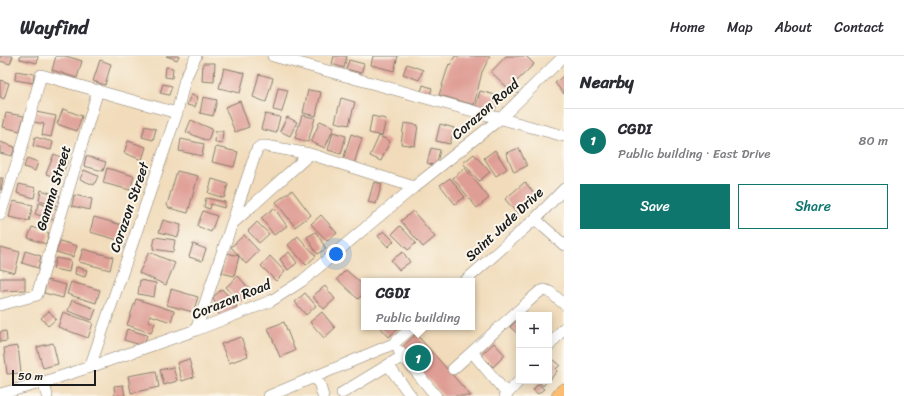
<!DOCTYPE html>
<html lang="en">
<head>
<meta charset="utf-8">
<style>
  :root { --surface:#fff; --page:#f2f2f3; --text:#2b2b33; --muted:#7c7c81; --line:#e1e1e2; --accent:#0f766e }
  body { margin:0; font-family:Sriracha,sans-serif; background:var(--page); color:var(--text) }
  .controls { position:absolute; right:12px; bottom:12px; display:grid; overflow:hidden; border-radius:0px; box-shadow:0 2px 10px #0003 }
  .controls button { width:36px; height:36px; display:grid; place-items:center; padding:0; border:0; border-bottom:1px solid var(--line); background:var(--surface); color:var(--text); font:20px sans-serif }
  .scale { position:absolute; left:12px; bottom:10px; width:84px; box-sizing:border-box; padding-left:4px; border:2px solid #1c1c1c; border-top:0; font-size:11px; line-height:14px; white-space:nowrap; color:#1c1c1c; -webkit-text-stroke:3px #fbf7ec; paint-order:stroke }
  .you { position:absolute; left:336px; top:198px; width:14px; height:14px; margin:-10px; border:3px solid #fff; border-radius:50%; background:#1a73e8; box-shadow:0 0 0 6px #1a73e833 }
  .badge { display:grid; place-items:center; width:26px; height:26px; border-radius:50%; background:var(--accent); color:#fff; font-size:13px; font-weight:700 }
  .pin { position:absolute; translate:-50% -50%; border:2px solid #fff; box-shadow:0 1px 4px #0006 }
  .popup { position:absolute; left:361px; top:222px; width:114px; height:52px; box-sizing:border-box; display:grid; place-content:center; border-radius:0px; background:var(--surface); filter:drop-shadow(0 1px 3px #0005); font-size:13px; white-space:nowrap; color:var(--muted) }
  .popup b { font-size:15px; color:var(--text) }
  .popup::after { content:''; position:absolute; left:50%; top:100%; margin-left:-8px; border:8px solid transparent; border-top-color:var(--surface) }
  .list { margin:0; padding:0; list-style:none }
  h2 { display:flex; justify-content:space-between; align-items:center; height:52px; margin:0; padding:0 16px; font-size:17px }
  h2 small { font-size:13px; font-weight:400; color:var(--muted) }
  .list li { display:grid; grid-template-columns:26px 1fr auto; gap:12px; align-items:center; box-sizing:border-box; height:64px; padding:0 16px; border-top:1px solid var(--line) }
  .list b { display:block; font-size:15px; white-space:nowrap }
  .list p { margin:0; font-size:13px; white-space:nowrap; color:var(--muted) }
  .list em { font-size:13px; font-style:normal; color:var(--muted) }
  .actions { display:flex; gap:8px; padding:12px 16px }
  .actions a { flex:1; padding:9px 0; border:1px solid var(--accent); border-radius:0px; text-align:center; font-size:14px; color:var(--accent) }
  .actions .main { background:var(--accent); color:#fff }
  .map { position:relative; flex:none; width:564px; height:340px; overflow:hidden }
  header { display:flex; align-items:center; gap:24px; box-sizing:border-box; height:56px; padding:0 20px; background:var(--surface); border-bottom:1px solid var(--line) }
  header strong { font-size:19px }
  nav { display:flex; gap:22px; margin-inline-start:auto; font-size:14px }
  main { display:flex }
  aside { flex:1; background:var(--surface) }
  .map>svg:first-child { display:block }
</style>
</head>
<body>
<header>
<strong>Wayfind</strong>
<nav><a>Home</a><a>Map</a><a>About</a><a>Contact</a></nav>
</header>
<main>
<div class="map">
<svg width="564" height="340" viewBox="0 0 564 340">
  <rect width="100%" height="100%" fill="#fbf7ec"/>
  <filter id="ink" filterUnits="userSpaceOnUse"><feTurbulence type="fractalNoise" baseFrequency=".025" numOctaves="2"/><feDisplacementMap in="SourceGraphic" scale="8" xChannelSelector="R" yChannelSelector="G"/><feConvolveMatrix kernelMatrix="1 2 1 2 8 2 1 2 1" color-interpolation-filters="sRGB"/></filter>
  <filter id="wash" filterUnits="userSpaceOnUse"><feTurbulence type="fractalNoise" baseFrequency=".012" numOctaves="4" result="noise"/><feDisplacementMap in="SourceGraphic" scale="16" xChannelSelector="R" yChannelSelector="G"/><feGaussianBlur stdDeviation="0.9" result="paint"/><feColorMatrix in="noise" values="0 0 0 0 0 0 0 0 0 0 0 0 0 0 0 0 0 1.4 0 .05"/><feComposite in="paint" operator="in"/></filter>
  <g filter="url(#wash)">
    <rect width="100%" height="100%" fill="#f1dbba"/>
    <g id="blocks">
      <path fill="#df9e95" d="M0,0h13l-3,8 -10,-3z
        M20,0h18l-1,7 -17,-4z
        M56,0h10l16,5 -5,17 -25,-8z
        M166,0h13l-2,4z
        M334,0h13l-3,12 -12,-4z
        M373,0h25l-4,15 -23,-6z
        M455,0h35l-8,16 -8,33 -35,-10 10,-31 1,1z
        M506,0h20l8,8 -25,25 -18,-17z
        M100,4l11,4 -6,21 -12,-4z
        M349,4l15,4 -3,9 -15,-4z
        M203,7h12l-1,19 -12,-1z
        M407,8l16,6 -4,10 -16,-6z
        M166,11l7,1 -1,10 -7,-1z
        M224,12l21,5 -5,20 -21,-5z
        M16,15l18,3 -1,9 -18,-3z
        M259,18l14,4 -7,24 -13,-5z
        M564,19v19l-9,-11z
        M0,24l9,3 -5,16 -4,-2z
        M163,28l9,2 -3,9 -9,-2z
        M423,29l9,3 -2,7 -9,-3z
        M278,32l10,2 -6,22 -9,-2z
        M308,34l13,2 -5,24 -13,-3z
        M480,35l19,5 -5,18 -19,-5z
        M191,39l7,2 -3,10 -8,-2z
        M203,41l14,3 -4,16 -13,-3z
        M341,42l14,4 -6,23 -14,-3z
        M240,45l9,26 -14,5 -10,-25z
        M63,53l19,7 -5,15 -20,-7z
        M36,56l20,4 -5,21 -9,-2 2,-11 -10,-2z
        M6,57l18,3 -4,15 -17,-4z
        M265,58l15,3 -4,16 -15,-4z
        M302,59l13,3 -7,24 -13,-4z
        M372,60l14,3 -4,17 -13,-3z
        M287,61l10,5 -7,14 -10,-5z
        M191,64l21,9 -4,12 -22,-9z
        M320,65l14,6 -9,21 -14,-6z
        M404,67l14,2 -3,21 -14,-2z
        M440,68l14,4 -4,16 -14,-3z
        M145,70l11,3 -3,11 -11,-3z
        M216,75h7l-1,12 -7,-1z
        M333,76l13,4 -5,18 -13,-4z
        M351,78l11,4 -8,26 -11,-4z
        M379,80l11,5 -9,20 -11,-5z
        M35,81l18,5 -2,8 -18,-4z
        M181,83l23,5 -2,12 -23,-5z
        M128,85l18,6 -4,13 -18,-7z
        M0,86l15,5 -3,9 -12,-3z
        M216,91l22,5 -4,15 -22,-5z
        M431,92l9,2 -4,16 -9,-3z
        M519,92l8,18 -13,6 -8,-19z
        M495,94l12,19 -11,7 -12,-18z
        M54,98l14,6 -7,19 -15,-5z
        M474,98l16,18 -11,9 -16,-18z
        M86,100l20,6 -3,9 -19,-5z
        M27,102l11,4 -3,9 -11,-4z
        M107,112l27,8 -4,14 -27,-7z
        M465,112l24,30 -12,10 -24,-30z
        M84,114l14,6 -4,9 -14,-6z
        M177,115l21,5 -10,37 -19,-5 -2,-3z
        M0,122h3l-2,12h-1z
        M450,122l15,19 -10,7 -15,-19z
        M212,123l16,5 -4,14 -16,-5z
        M374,126l8,2 -6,20 -8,-2z
        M525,126l12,15 -20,17 -12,-15z
        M19,128l17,4 -2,10 -17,-5z
        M41,134l19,6 -2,10 -19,-6z
        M292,134l19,25 -16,12 -19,-25z
        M74,139l18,4 -2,11 -18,-4z
        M206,142l19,4 -1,6 -13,-4 -1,5 -6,-2z
        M13,145l20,4 -4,16 -20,-4z
        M39,147l18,6 -3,11 -19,-6z
        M274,152l13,18 -13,9 -13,-17z
        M203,155l14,5 -6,16 -14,-6z
        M413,155l22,26 -12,10 -22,-26z
        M321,159l16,18 -10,8 -16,-17z
        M94,161l28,8 -4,15 -28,-8z
        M163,164l18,5 -3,12 -19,-5z
        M257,166l12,12 -10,9 -11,-12z
        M400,170l16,17 -8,7 -16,-16z
        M32,171l17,6 -3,11 -18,-6z
        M384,175l10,10 -6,6 -10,-11z
        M316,176l10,17 -9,5 -10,-17z
        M244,179l15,16 -13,13 -7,-8 -5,20 -12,-3 5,-20 12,3 -8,-9z
        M298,180l18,20 -10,9 -18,-20z
        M155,181l20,3 -2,12 -20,-3z
        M60,185l17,5 -4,11 -17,-5z
        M193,188l13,5 -4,12 -13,-4z
        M0,191l20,5 -5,21 -15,-4z
        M83,193l30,8 -3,13 -31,-8z
        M25,195l16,5 -3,12 -16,-5z
        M149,196l26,11 -9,22 -27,-12z
        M289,196l8,11 -9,7 -8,-11z
        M403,196l7,10 -11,8 -8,-10z
        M270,200l15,16 -9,9 -15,-15z
        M56,202l15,3 -2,11 -16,-3z
        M76,211l11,3 -2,7 -10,-3z
        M346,214l18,16v7l-6,6 -21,-20z
        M238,220l14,16 -12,10 -14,-15z
        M0,222h25v12l-25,1z
        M47,224l19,5 -3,13 -19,-5z
        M140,224l16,3 -2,14 -16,-3z
        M71,226l29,8 -4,13 -29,-9z
        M325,230l10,13 -11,10 -10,-11v-3z
        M171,233l27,8 -5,15 -26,-7z
        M222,233l15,17 -14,12 -7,-7 3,-3 -7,-10z
        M305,237l11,13 -10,9 -11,-13z
        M136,243l38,12 -3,11 -21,-7 -2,6 7,2 -4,10 -24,-8z
        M72,244l24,9 -4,11 -24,-9z
        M49,255l7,8 -8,7 -7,-8z
        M63,256l30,11 -5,15 -30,-11z
        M322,256l13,16 -11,10 -14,-16z
        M519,262v17l-9,-8z
        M284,266l11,29 -15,6 -12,-29z
        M380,271h20l-11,10z
        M127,273l20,6 -3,11 -20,-6z
        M6,275l1,10 -7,1v-10z
        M416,278l55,62h-28l-42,-48z
        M241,281l7,19 -19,7 -8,-19z
        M53,287l5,21 -15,4 -6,-21z
        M494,287l11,12 -12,12 -12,-12z
        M18,290l3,27 -14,1 -3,-26z
        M549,300l11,9 -4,4 1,2 -8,10z
        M189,303l5,18 -12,4 -5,-18z
        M173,311l4,14 -13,4 -4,-15z
        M156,315l3,16 -28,6 -3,-17z
        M537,325h10l-4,5z
        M538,328l6,5 -6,5 -5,-4z
        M123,329l2,11h-10l-1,-10z"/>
    </g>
  </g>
  <g filter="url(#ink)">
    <use href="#blocks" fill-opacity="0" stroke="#867c6b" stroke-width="1"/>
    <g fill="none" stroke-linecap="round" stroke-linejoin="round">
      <defs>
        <path id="minor" d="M273,0l291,80
          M0,159l22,-68 19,-72 136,38
          M535,163l29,26
          M232,168l78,-70
          M465,225l70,-62 29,-30
          M0,249l37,-10 61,-205
          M196,274l61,-181 4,-3h5l44,8 104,33
          M549,290l15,-18
          M399,295l37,45
          M472,296l35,42
          M388,309l23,31
          M90,311l87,-254 8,-34 11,-23
          M453,313l86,-77 6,-2 5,2 14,12
          M317,320l6,20
          M44,326l3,14
          M342,337l61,-37
          M0,338l44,-12 46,-15 106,-37 75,-29 31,-20 112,-94 87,-69 63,-62
          M269,340l124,-52 20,-17
          M505,340l14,-15"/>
        <path id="highway" d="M560,340l4,-4"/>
      </defs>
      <use href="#minor" stroke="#867c6b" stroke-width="12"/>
      <use href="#highway" stroke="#867c6b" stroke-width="18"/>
      <use href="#minor" stroke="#fff" stroke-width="11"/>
      <use href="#highway" stroke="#fcbd6f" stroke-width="17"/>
    </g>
  </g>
  <g text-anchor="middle" stroke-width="4" stroke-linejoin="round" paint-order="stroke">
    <g font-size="14" fill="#1c1c1c" stroke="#fbf7ec">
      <text transform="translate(485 53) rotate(-41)" y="5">Corazon Road</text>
      <text transform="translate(53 132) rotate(-73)" y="5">Gamma Street</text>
      <text transform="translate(129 151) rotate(-71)" y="5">Corazon Street</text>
      <text transform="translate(504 168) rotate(-43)" y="5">Saint Jude Drive</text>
      <text transform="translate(231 243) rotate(-22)" y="5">Corazon Road</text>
    </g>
  </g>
</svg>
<div class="controls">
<button>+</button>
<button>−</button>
</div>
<div class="scale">50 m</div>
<div class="you"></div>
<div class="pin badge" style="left:418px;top:302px">1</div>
<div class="popup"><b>CGDI</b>Public building</div>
</div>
<aside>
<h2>Nearby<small></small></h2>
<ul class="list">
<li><span class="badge">1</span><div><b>CGDI</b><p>Public building · East Drive</p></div><em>80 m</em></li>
</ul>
<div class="actions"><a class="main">Save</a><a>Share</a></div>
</aside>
</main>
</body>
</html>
